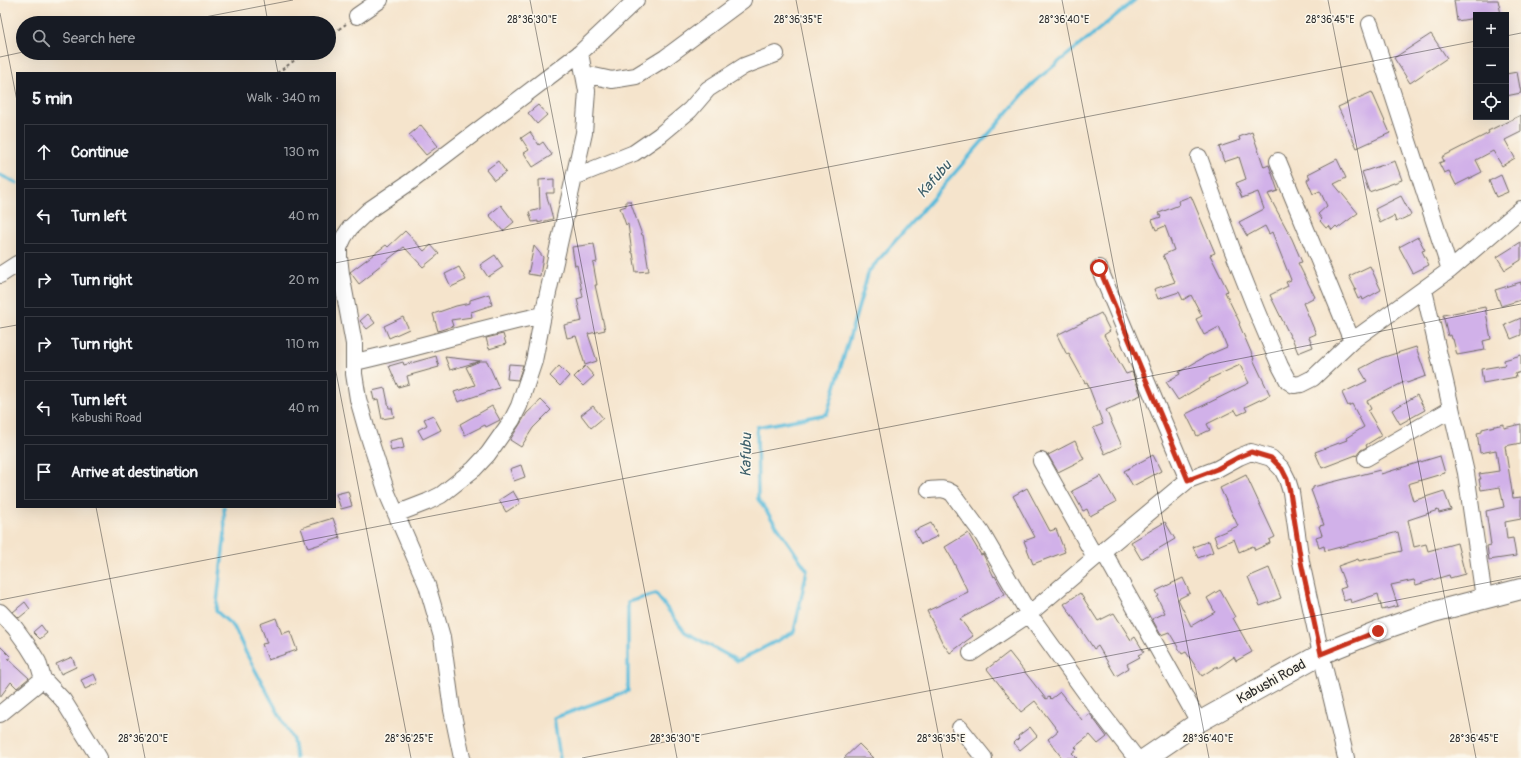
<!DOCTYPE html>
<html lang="en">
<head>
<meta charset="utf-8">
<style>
  :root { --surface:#171b24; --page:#242831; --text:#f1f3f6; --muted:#9ea1a6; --line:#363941 }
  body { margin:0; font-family:Pangolin,sans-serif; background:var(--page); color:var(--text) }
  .controls { position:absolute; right:12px; top:12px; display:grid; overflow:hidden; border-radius:0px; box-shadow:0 4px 16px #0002 }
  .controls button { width:36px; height:36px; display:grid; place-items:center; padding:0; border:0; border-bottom:1px solid var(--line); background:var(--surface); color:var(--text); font:20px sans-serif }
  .stop { position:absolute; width:12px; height:12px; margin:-9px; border:3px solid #c8321e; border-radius:50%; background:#fff }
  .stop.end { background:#c8321e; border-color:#fff; box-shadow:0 1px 4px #0008 }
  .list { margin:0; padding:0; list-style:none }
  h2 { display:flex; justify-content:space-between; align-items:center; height:52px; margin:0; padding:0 16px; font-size:17px }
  h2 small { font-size:13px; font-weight:400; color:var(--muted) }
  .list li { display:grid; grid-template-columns:26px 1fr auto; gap:12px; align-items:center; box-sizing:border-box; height:56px; margin:0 8px 8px; padding:0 8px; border:1px solid var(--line); border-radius:0px }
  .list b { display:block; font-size:15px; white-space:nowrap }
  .list p { margin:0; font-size:13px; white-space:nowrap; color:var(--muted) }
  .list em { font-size:13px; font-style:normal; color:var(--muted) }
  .icon { flex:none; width:22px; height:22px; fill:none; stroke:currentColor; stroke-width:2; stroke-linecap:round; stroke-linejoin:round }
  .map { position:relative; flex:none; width:1521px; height:758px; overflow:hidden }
  .search { position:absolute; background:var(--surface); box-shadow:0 4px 16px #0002; left:16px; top:16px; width:320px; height:44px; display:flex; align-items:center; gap:10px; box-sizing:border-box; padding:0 14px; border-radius:22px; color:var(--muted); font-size:15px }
  .panel { position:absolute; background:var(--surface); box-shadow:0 4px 16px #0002; left:16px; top:72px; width:320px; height:436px; border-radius:0px }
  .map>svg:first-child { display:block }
</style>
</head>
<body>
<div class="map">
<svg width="1521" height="758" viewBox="0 0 1521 758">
  <rect width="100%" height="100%" fill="#fbf7ec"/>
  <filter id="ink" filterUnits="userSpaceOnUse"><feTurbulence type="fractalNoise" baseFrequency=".025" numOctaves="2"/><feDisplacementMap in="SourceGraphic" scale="8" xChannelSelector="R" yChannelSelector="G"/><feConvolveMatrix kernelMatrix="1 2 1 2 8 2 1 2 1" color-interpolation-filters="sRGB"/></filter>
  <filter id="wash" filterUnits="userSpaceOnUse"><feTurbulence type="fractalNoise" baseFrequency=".012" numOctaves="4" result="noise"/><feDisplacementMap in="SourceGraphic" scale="16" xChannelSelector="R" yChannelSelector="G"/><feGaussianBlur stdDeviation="0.9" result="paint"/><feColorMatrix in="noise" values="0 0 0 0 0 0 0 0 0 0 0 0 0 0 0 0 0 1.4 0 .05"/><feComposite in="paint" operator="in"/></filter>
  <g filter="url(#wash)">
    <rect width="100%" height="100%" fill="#f5e4cc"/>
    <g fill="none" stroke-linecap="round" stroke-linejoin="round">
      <path stroke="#5cbcdb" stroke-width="3.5" d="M0,175l17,8
        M224,507l1,26 -9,78 18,16 12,26 47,87 3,18
        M560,758l-6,-40 74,-27v-89l28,-8 29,38 53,29 56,-29 13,-62 -49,-71 -1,-72 70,-13 42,-143 165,-189 101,-82"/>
    </g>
    <g id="blocks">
      <path fill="#d1b1e9" d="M1454,0h44l3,14 -25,1v3l-19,3z
        M1431,34l16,24 -37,25 -16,-25z
        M1517,72l4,21 -15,3v-22z
        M1372,92l18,41 -33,15 -19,-41z
        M538,105l9,10 -10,9 -9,-11z
        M1521,115v17l-16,8 10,18 -13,8 -9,-15 -17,9 6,12 -26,13 -7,-14 -5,2 -5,-10 5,-2 -2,-4 47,-24 -1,-2z
        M421,125l17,21 -12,9 -17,-20z
        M530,132l9,13 4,-3 9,13 -19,12 -9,-14 5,-3 -8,-12z
        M1252,132l12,35 5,-2 9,26 -10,3 24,45 10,23 -4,1 17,34 -12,6 13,31 -7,3 4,10 -15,6 -6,-15h-1l-21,-43 18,-9 -2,-4 5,-2 -19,-48 -3,2 -4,-8 -18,10 -8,-14 25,-13 -6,-17 -16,6 -6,-15 10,-4 -7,-22 -15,5 -5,-15 21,-7 -1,-3z
        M1337,159l9,19 -12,6 24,29 -20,15 -2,-2 -4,4 -3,-4 -3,2 -6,-7 2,-2 -4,-5 9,-8 -7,-15 -7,3 -6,-14 3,-2 -2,-4z
        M498,161l8,11 -12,8 -8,-10z
        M1395,161l7,19 -33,12 -7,-20z
        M1501,175l7,17 -12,5 -7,-16z
        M554,179v14h-8l7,26 -15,4v-2l-6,1 -3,-10 11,-3 -1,-29z
        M1191,196l24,57 -5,2 18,36 -3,1 15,31 -1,1 15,35h-1l17,36 -25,12 2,4 -9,4 -3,-5 -28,14 3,6 -13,6 -11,-22 63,-31 -9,-18 -31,14 1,2 -32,19 -12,-18 14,-8 -1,-2 27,-16 21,-9 -8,-20 -15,8 -8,-16 6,-3 -11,-21 -8,5 -4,-8 -21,7 -4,-10 21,-7 -12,-27 11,-5 -9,-24 -9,4 -4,-10 9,-3 -2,-4 20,-8 -1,-4z
        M1401,196l10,19 -15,7 -2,-6 -14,7 -5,-14z
        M626,201h4l12,34h1l6,36 -13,1 -3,-19h-1l-4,-29 -2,1 -6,-17 6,-2z
        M501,205l13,17 -11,9 -14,-16z
        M405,231l19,20 7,-6 8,9 -16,13 -19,-20 -32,25 1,1 -14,11 -9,-12 36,-27 2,2z
        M1418,237l7,13 -3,1 7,14 -16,8 -14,-26z
        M1521,242v18l-16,10 -8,-13z
        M594,244l3,18 -4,1 4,22h-2l10,45 -17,4 9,27 -12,4 -9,-29 -9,2 -3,-13 18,-4 -5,-22 6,-2 -6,-32 -2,1 -3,-19z
        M534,246l9,11 -3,19 -12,-2z
        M495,255l8,12 -15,10 -8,-12z
        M1370,266l11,24 -18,10 -1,-3 -4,2 -4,-9h2l-7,-14z
        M459,267l7,13 -15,7 -6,-13z
        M1521,282v18l-20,6 -6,-16z
        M489,294l3,11 -21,7 1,5 -21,3 2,6 -15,5 -5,-17 23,-8 14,-3v-3z
        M1485,307l6,32 -8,2 2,9 -28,5 -4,-16h-1l-1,-4 -3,1 -5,-21z
        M1101,313l9,18 -6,4 22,39 6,-2 9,23 -35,15 16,36 -17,8 -12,-26 10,-4 -16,-42 -2,1 -16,-29 -2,1 -10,-20z
        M368,314l7,9 -8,6 -7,-8z
        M403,317l6,12 -20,9 -5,-12z
        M1521,318v17l-10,4 -6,-14z
        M503,334l3,10 -17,5 -3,-11z
        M1416,347l10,29 -19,7 -1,-2 -39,20 4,8 -3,2 14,24 -16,10 1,2 -6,3 -5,6v-1l-34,13 -7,-16 32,-12 -1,-2 18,-11 -12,-23 -4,2 -6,-13 25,-12 -7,-12 21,-11z
        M1521,355v17l-6,2 1,3 -33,6 -2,-14 24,-4 -1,-5z
        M436,356l3,11 -32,9 2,8 -11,3 -9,-21 14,-4 1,3z
        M445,357l35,4 -30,9z
        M480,361h7l12,27 -41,14 -4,-10 21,-7 -9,-18z
        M509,364l14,1 -5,15 -11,-1z
        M559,366l10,10 -9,10 -10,-10z
        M585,366l9,10 -11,10 -9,-9z
        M385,388l4,20h3l2,9 -12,2 -4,-20 -4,1 -2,-9z
        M1417,395l8,15 -25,14 -8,-14z
        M541,400l10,10 -18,18 -12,19 -11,-7 17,-27z
        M492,406l8,14 -14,7 -1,-2 -20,10 -5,-11z
        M593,406l10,12 -12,10 -10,-13z
        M433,415l8,15 -18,9 -5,-9 9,-5 -3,-6z
        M1504,424v4l17,-4v19l-16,3 8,52 8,-1v22l-16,3 2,17 6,-1 3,18 -27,4 -2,-14 4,-1 -5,-34 18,-4 -4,-20 -19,3 -2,-11h2l-2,-5 20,-3 -3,-21 -16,3 -3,-20 5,-1v-3z
        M402,438l2,10 -13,3 -2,-10z
        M1075,441l9,18 -26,13 -10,-17z
        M1153,455l8,16 -28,15 -9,-15z
        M1440,456l5,17 -37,11 5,17 31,-10 7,19 -12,3 -1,-3 -30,10 6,27 12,-3 2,7 29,-8 8,31 -15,4 -1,-3 -33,10 -2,-5 -23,5 7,21 -16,4 -4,-16 -27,9 -1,-4 -6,2 -4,-12 6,-2 -8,-21 20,-7 1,2 43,-10 -4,-19 -73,19 -1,-5 -5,2 -3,-11 6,-2 -3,-9 5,-1 -13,-35 2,-1v-2l67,-17 1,4z
        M521,465l4,12 -11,4 -4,-12z
        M1246,475l29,62 -6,3 1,3 -15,7 -2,-4 -14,6 -5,-13 -16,7 -4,-10 24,-10 -18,-38z
        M1101,476l15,26 -26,14 -3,-7 -4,2 -11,-20z
        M1027,488l23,43 6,-2 9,23 -32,12 -9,-23 11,-4 -22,-41z
        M348,491l4,15 -11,3 -5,-15z
        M513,491l7,12 -14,9 -7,-12z
        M333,518l7,20 -32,10 -7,-20z
        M1165,522l10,17 -34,20 -10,-17z
        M931,523l7,13 -17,8 -7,-13z
        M968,533l13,22 2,-1 11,23 1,-1 10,18 -45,25 13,17 -23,17 -8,-11 -15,-31 41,-19 -16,-33 -7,-12z
        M1209,541l4,11 -15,6 -5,-11z
        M1269,568l12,30 -21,8 -12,-29z
        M1183,578l7,15 -12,6 13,27 24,-14 -8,-14 13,-8 15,27 -2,1 19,34 -16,9 -2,-4 -16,11 -1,-2 -15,10 -16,-24 -4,2 -13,-22 -8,3 -9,-16 13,-6 -8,-16 2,-1 -3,-5z
        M1080,593l18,28 16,-8 17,27 4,-3 9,15 -6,3 2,2 -13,7 2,4 -13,8 -18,-30 -4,3 -30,-45z
        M25,602l5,7 -11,9 -6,-6z
        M276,618l6,16 8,-3 7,19 -29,10 -6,-16 5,-1 -7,-19z
        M41,625l6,8 -7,6 -7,-7z
        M0,646l11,11 -3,2 21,19 -12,10 -6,-6 -11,15z
        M1009,652l37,47 3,-2 2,2 9,-7 22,28 8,-6 17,23 -9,7 -8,-9 -15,12 2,2 -5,4 5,5h-15l-14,-19 10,-8 -23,-30 -14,11 -34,-43z
        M72,657l4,10 -15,7 -5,-10z
        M94,674l4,9 -13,6 -4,-9z
        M1030,727l7,9 -17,14 -6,-7 5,-5 -1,-2z
        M859,744l14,14h-29z"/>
    </g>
  </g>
  <g filter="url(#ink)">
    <use href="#blocks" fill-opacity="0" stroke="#726c63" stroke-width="1"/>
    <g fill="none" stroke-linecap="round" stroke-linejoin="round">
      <defs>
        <path id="minor" d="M357,16l23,-16
          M1370,24l80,246
          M585,74l27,6 24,-4 29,-18 78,-58
          M1199,157l33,92 25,63 23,54 8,15 6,4 7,-1 12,-6 39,-37 98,-71 71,-61
          M1278,161l74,180
          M574,177l60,-24 26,-18 30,-25 18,-21 36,-23 32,-12
          M1099,268l89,212
          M0,275l17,-11
          M1424,290l42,183 18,125
          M355,362c63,-14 125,-34 188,-47
          M1366,458l85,-49
          M1041,461l54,96
          M929,490c10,-1 15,-2 23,3l29,39 48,82 59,82 48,62
          M396,514l31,-12 14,-7 33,-26 14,-15 24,-34 7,-14 15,-45 9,-46 41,-182 3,-42 -7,-38
          M0,612l15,16 13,18 10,16 5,17 20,21 36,58
          M971,653l58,-39 74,-63
          M0,714l43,-35
          M1199,722l-96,-171 85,-71 29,-11 22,-12 12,-5 20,6 11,11 5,10 4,13 10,70 20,92 25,104
          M960,728l24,30
          M462,758l-10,-48 -10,-73 -15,-52 -40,-92 -20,-62 -9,-32 -4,-25v-30l-13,-70 -2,-17v-9l5,-11 6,-9 19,-18 41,-28 170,-129 56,-53"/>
        <path id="major" d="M1146,758l53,-36 122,-68 57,-23 55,-19 88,-23"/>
      </defs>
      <use href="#minor" stroke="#726c63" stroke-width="18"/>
      <use href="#major" stroke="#726c63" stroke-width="22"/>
      <path stroke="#726c63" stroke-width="2" stroke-dasharray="3 3" stroke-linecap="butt" d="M329,36l17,-12
        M277,73l28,-20"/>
      <use href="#minor" stroke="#fff" stroke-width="16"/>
      <use href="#major" stroke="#fff" stroke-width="20"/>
    </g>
  </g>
  <g fill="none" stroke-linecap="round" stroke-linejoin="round" filter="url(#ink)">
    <path stroke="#c8321e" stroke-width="5" d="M1099,268l89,212 29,-11 22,-12 12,-5 20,6 11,11 5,10 3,13 11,70 20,92 57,-23"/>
  </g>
  <path fill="none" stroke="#2b2b2b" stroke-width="1" stroke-opacity="0.45" d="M264,0l4,23M530,0l147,758M796,0l147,758M1062,0l147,758M1328,0l148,758M0,13l17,88M174,23l119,-23M1506,36l15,-3M274,53l4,20M0,57l23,-5M335,263l1141,-222M0,328l17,-3M335,367l76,391M96,507l49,251M0,600l1521,-296M582,758l939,-182"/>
  <g text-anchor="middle" stroke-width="3" stroke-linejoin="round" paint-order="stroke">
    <g font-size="14" fill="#2b2b2b" stroke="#fbf7ec">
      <text transform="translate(1271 681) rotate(-29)" y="5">Kabushi Road</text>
    </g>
    <g font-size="15" font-style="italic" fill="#3c5e69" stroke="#fbf7ec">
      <text transform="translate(934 179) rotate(-49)" y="5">Kafubu</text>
      <text transform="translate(746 455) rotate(-89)" y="5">Kafubu</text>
    </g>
  </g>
  <g font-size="10" text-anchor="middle" fill="#2b2b2b" stroke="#fbf7ec" stroke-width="3" stroke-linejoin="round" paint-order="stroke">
    <text x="532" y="23">28°36'30"E</text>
    <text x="798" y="23">28°36'35"E</text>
    <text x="1064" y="23">28°36'40"E</text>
    <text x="1330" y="23">28°36'45"E</text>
    <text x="143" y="742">28°36'20"E</text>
    <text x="409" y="742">28°36'25"E</text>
    <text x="675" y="742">28°36'30"E</text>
    <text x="941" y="742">28°36'35"E</text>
    <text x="1208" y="742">28°36'40"E</text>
    <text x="1474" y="742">28°36'45"E</text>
  </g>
</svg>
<div class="controls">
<button>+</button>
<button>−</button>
<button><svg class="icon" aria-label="locate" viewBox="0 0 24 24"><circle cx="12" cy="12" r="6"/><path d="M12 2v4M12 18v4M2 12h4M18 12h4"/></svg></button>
</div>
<div class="stop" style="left:1099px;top:268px"></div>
<div class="stop end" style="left:1378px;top:631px"></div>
<div class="search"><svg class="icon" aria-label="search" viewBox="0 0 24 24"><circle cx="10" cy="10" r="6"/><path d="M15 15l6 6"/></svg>Search here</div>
<section class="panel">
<h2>5 min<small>Walk · 340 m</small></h2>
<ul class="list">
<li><svg class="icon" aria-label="ahead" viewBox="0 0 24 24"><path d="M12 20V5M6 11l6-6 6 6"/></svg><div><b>Continue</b></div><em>130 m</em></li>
<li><svg class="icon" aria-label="left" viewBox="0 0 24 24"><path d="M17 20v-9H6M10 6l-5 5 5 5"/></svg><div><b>Turn left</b></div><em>40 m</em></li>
<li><svg class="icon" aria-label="right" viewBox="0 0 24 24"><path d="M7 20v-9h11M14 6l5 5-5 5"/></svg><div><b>Turn right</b></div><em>20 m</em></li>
<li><svg class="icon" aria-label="right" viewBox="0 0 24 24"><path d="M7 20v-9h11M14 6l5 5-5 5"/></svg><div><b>Turn right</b></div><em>110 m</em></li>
<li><svg class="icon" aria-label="left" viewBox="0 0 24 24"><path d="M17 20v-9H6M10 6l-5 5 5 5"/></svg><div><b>Turn left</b><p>Kabushi Road</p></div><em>40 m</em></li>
<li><svg class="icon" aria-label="arrive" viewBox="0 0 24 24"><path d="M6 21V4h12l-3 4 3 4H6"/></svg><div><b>Arrive at destination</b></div></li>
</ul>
</section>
</div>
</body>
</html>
